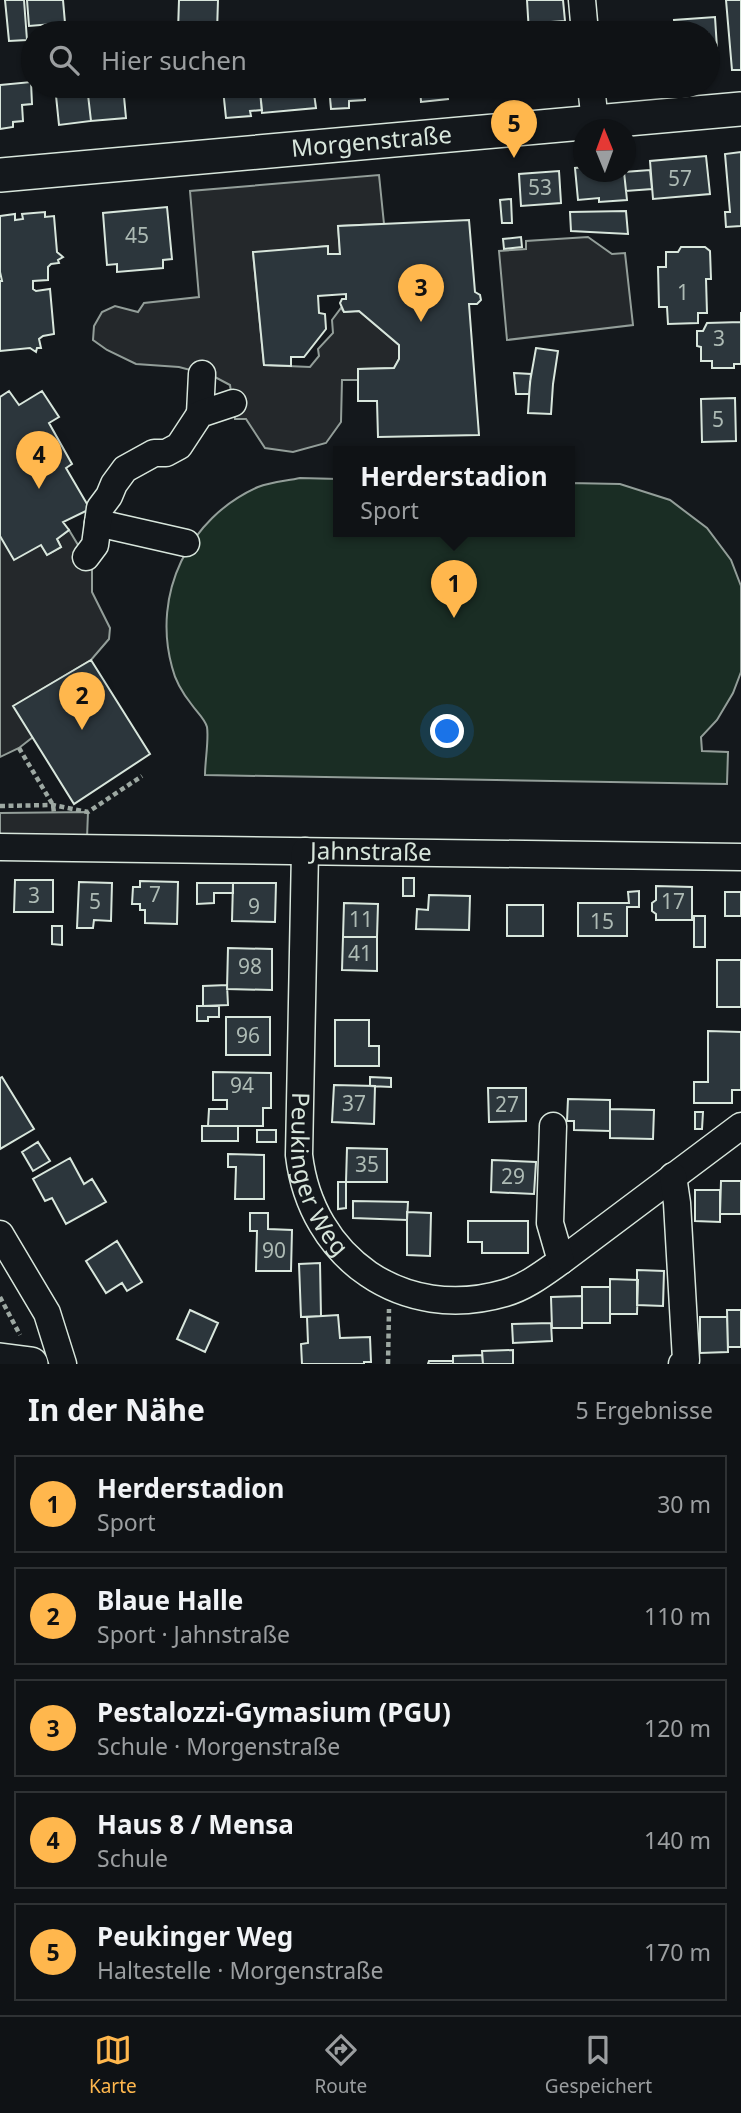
<!DOCTYPE html>
<html lang="de">
<head>
<meta charset="utf-8">
<style>
  :root { --surface:#0f1215; --page:#181b1e; --text:#f1f3f6; --muted:#9b9ea0; --line:#2f3234; --accent:#ffb74d }
  body { margin:0; font-family:"Noto Sans",sans-serif; background:var(--page); color:var(--text) }
  .compass { position:absolute; left:573px; top:119px; width:63px; height:63px; border-radius:50%; background:var(--surface); box-shadow:0 2px 5px #0004; rotate:359deg }
  .you { position:absolute; left:448px; top:732px; width:24px; height:24px; margin:-18px; border:5px solid #fff; border-radius:50%; background:#1a73e8; box-shadow:0 0 0 10px #1a73e833 }
  .badge { display:grid; place-items:center; width:46px; height:46px; border-radius:50%; background:var(--accent); color:#111; font-size:23px; font-weight:700 }
  .pin { position:absolute; translate:-50% -58px; filter:drop-shadow(0 2px 4px #0008) }
  .pin::after { content:''; position:absolute; top:37px; width:24px; height:21px; background:inherit; clip-path:polygon(0 0,100% 0,50% 100%) }
  .popup { position:absolute; left:333px; top:446px; width:242px; height:91px; box-sizing:border-box; display:grid; place-content:center; border-radius:0px; background:var(--surface); filter:drop-shadow(0 2px 5px #0005); font-size:23px; white-space:nowrap; color:var(--muted) }
  .popup b { font-size:26px; color:var(--text) }
  .popup::after { content:''; position:absolute; left:50%; top:100%; margin-left:-14px; border:14px solid transparent; border-top-color:var(--surface) }
  .list { margin:0; padding:0; list-style:none }
  h2 { display:flex; justify-content:space-between; align-items:center; height:91px; margin:0; padding:0 28px; font-size:30px }
  h2 small { font-size:23px; font-weight:400; color:var(--muted) }
  .list li { display:grid; grid-template-columns:46px 1fr auto; gap:21px; align-items:center; box-sizing:border-box; height:98px; margin:0 14px 14px; padding:0 14px; border:2px solid var(--line); border-radius:0px }
  .list b { display:block; font-size:26px; white-space:nowrap }
  .list p { margin:0; font-size:23px; white-space:nowrap; color:var(--muted) }
  .list em { font-size:23px; font-style:normal; color:var(--muted) }
  .icon { flex:none; width:38px; height:38px; fill:none; stroke:currentColor; stroke-width:2; stroke-linecap:round; stroke-linejoin:round }
  .map { position:relative; flex:none; width:741px; height:1364px; overflow:hidden }
  .search { position:absolute; background:var(--surface); box-shadow:0 2px 5px #0004; left:21px; right:21px; top:21px; height:77px; display:flex; align-items:center; gap:18px; box-sizing:border-box; padding:0 24px; border-radius:38px; color:var(--muted); font-size:26px }
  .sheet { height:651px; background:var(--surface) }
  nav { display:flex; justify-content:space-around; align-items:center; box-sizing:border-box; height:98px; border-top:2px solid var(--line); background:var(--surface); font-size:19px; color:var(--muted) }
  nav a { display:grid; justify-items:center; gap:4px }
  nav .on { color:var(--accent) }
  .map>svg:first-child { display:block }
</style>
</head>
<body>
<div class="map">
<svg width="741" height="1364" viewBox="0 0 741 1364">
  <rect width="100%" height="100%" fill="#14181c"/>
  <path fill="#1a2d24" stroke="#939e99" stroke-width="2" d="M300,478l38,1v53h232v-49l50,1 50,16 37,28 24,32 10,26v86l-8,21 -16,27 -16,17 1,14 26,1 -1,32 -522,-9c0,-14 4,-36 2,-48 -2,-8 -11,-16 -15,-22 -8,-10 -17,-25 -20,-38 -20,-73 16,-149 86,-180 13,-5 28,-6 42,-9z"/>
  <path fill="#24282b" stroke="#939e99" stroke-width="2" d="M379,175l5,49 -46,2 2,28h-12l-1,-8 -74,7 11,112 46,2 9,-11 -1,-7 15,-16 -1,-13 9,-12 3,4 15,-1 40,34v14l-5,9 -36,1v11h-16l-1,42 -15,21 -33,9 -28,-4 -19,-29h-11l-5,-34 -17,-9 -34,-9 -43,-3 -29,-14 -14,-10 1,-14 8,-14 13,-6 23,6 6,-9 55,-6 -9,-106z
    M588,237l24,17 13,-1 8,72 -126,15 -8,-89 27,-2v-8z
    M69,530l23,38v24l18,36 -1,11 -18,21 -77,46 19,31 -14,11 -19,9v-221l41,9 6,10 14,-8 -4,-8z
    M88,812l-1,26 -87,-1v-24z"/>
  <path fill="#2c363c" stroke="#d8e6dc" stroke-width="2" d="M5,0h19l3,40 -18,1z
    M27,0h36l2,23 -36,3z
    M179,0h39l-1,32 -39,-1z
    M527,0h36l2,21 -13,1 1,8 -24,3z
    M726,0h15v70h-9z
    M715,17l3,47h-10v-31h-33l-1,-13z
    M660,23l1,10h-34v-8z
    M353,25l1,8h-22v-6z
    M31,82l1,22 -10,1 1,16 -10,1v5l-13,2v-44z
    M55,86h32l4,35 -32,4z
    M87,86h36l3,32 -35,3z
    M227,86h16v1h4l1,6 12,-2 2,19 -12,1 1,5 -25,2 -3,-29h4z
    M313,86l3,22 -54,5 -2,-22z
    M329,86h35l1,14 -16,1v7l-18,1z
    M420,86h26l2,13 -27,3z
    M741,152v74l-15,1 -1,-15h5l-5,-58z
    M706,156l4,38 -57,5 -3,-38z
    M584,167v5h40l3,28 -28,2v-4l-21,2 -3,-32z
    M650,170l2,19 -26,2 -2,-19z
    M559,171l2,32 -40,3 -2,-32z
    M511,199l1,24h-10l-2,-23z
    M167,207l5,52 -9,1v8l-46,4v-8l-10,1 -4,-52z
    M626,211l2,23 -57,-3 -1,-19z
    M45,212v5l9,-1 3,36 6,5 -5,3 1,3 -8,1 -3,3v13l-15,1v8l3,2 14,-2 4,45 -11,2 -4,3 2,9h-4l-1,4 -6,-4 -30,3v-70h2l-2,-9v-56l15,-2v6l8,-1 -1,-5z
    M469,220l6,72 5,3 1,5 -4,4h-8l10,131 -101,2 -1,-36h-19v-32l36,-1 5,-9v-14l-40,-34 -15,1 -4,-9 2,-4h4v-5l-28,2 1,17 6,1 1,15 -22,28h-13v9l-27,-1 -11,-113 75,-6v8h12l-2,-28z
    M521,237l1,10 -18,2 -1,-10z
    M681,247h24l5,4 1,28h-5l1,34h-9v10l-30,1 -1,-17h-8l-1,-40h8v-15h12z
    M741,312v52h-7v4h-22v-7h-11v-14l-4,-1v-15h6l4,-8 34,-1z
    M536,348l22,3 -5,33 -2,30 -23,-1 2,-31z
    M514,373l17,1 -2,20h-13z
    M9,391l10,14 23,-14 17,26 -10,6 23,41 -6,4 24,41 -27,13 6,8 -12,9 4,8 -14,8 -6,-10 -27,15 -14,-24v-139z
    M735,398l1,43 -34,1 -1,-43z
    M91,660l59,94 -76,50 -61,-98z
    M403,878h11v18h-11z
    M15,880h38v32h-39z
    M140,881l38,1 -1,42 -32,-1v-13h-5v-6h-8l1,-17h7z
    M79,882l33,1 -1,38 -17,-1 -1,8h-16z
    M197,883h36v10h-19v10l-17,1z
    M233,883h43l-1,39 -43,-1z
    M656,886l36,1v33h-36v-6l-4,-3v-8l4,-3z
    M639,891v16h-12v29h-49v-33h51l-1,-11z
    M725,892h16v24h-16z
    M429,895l41,1 -1,34 -53,-1 1,-20 11,1z
    M344,903l34,1 -1,33h-34z
    M507,905h36v31h-36z
    M694,916h11v31h-11z
    M52,926h10v19l-10,-1z
    M343,937h34v34l-35,-1z
    M228,948l44,1v41l-45,-1z
    M717,960h24v47h-24z
    M227,985l1,20 -25,1v-20z
    M197,1006h22v11h-11v4h-11z
    M226,1017h44v38h-44z
    M335,1020h34v26h10v20h-44z
    M708,1031l33,1v58h-9v13h-38v-21h14z
    M213,1072l58,1v35h-8v18h-55l1,-17h18v-9h-14z
    M2,1077l32,52 -34,20v-71z
    M370,1077l21,1v9l-21,-1z
    M334,1085l41,1 -1,38 -42,-2z
    M488,1088h38v33l-37,1z
    M568,1099l42,1v31l-36,-1v-9h-7z
    M610,1109l44,1 -1,29 -43,-1z
    M695,1112h8l-1,17h-7z
    M202,1126h36v15h-36z
    M257,1130h19v12h-19z
    M38,1142l12,19 -17,10 -11,-19z
    M347,1148l40,1v33h-41z
    M228,1154l36,1v44h-29l1,-32h-8z
    M70,1158l14,26 8,-5 14,23 -40,22 -14,-26 -7,3 -12,-22z
    M492,1160l44,2 -2,32 -43,-2z
    M721,1181h20v33h-21z
    M338,1182h8v26l-8,1z
    M695,1190h25v32l-25,-1z
    M353,1201l55,1 -1,18 -54,-2z
    M407,1212l24,1 -1,43 -23,-1z
    M250,1213h18v16l24,1 -1,41h-35l1,-40h-7z
    M468,1221h60v32h-46v-11h-14z
    M117,1241l25,41 -15,9 -5,-8 -16,10 -20,-32z
    M320,1263l1,53 -20,1 -2,-53z
    M637,1270l27,1 -1,35 -26,-1z
    M610,1279l28,1 -1,34h-27z
    M582,1287h28v36h-28z
    M582,1296v32h-30l-1,-31z
    M190,1310l28,13 -13,29 -28,-13z
    M727,1310h14v37h-13z
    M338,1315l2,23 30,-1 1,25h-7v2h-62l-1,-20 7,-1 -1,-26z
    M700,1317h27l1,35 -28,1z
    M551,1323l1,18 -39,2 -1,-19z
    M513,1350v14h-30l-1,-13z
    M482,1355l1,9h-30v-8z
    M429,1361h24v3h-25z"/>
  <g fill="none" stroke-linecap="round" stroke-linejoin="round">
    <defs>
      <g id="minor">
        <path d="M582,0l3,33"/>
        <path d="M591,86l4,36"/>
        <path d="M200,414l2,-40"/>
        <path d="M98,523l88,20"/>
        <path d="M86,557l9,-12 5,-37 9,-12 5,-12 11,-15 29,-16h12l13,-7 21,-32 33,-11"/>
        <path id="s1" d="M0,847l741,10"/>
        <path id="s2" d="M305,851l-6,304c12,103 104,168 206,138 21,-6 39,-20 56,-32l180,-135"/>
        <path d="M553,1126l-3,97 11,38"/>
        <path d="M673,1176l4,27 9,157 -4,4"/>
        <path d="M0,1234l47,79 16,51"/>
      </g>
      <g id="major">
        <path id="s3" d="M0,175l741,-66"/>
        <path d="M0,1360l31,4"/>
      </g>
    </defs>
    <use href="#minor" stroke="#d8e6dc" stroke-width="29"/>
    <use href="#major" stroke="#d8e6dc" stroke-width="36"/>
    <path stroke="#9da8a2" stroke-width="4.5" stroke-dasharray="5 3.5" stroke-linecap="butt" d="M19,748l34,57 1,8
      M0,806l53,-1 35,7 54,-36
      M0,1297l20,38
      M388,1364l1,-55"/>
    <use href="#minor" stroke="#14181c" stroke-width="26"/>
    <use href="#major" stroke="#14181c" stroke-width="33"/>
  </g>
  <g text-anchor="middle" stroke-width="5" stroke-linejoin="round" paint-order="stroke">
    <g font-size="21" fill="#adbab4">
      <text x="680" y="186">57</text>
      <text x="540" y="195">53</text>
      <text x="137" y="243">45</text>
      <text x="683" y="300">1</text>
      <text x="719" y="346">3</text>
      <text x="718" y="427">5</text>
      <text x="155" y="902">7</text>
      <text x="34" y="903">3</text>
      <text x="95" y="909">5</text>
      <text x="673" y="909">17</text>
      <text x="254" y="914">9</text>
      <text x="361" y="927">11</text>
      <text x="602" y="929">15</text>
      <text x="360" y="961">41</text>
      <text x="250" y="974">98</text>
      <text x="248" y="1043">96</text>
      <text x="242" y="1093">94</text>
      <text x="354" y="1111">37</text>
      <text x="507" y="1112">27</text>
      <text x="367" y="1172">35</text>
      <text x="513" y="1184">29</text>
      <text x="274" y="1258">90</text>
    </g>
    <g font-size="24" fill="#d8e6dc" stroke="#14181c">
      <text dy="8" stroke="none"><textPath href="#s3" startOffset="373">Morgenstraße</textPath></text>
      <text dy="8" stroke="none"><textPath href="#s1" startOffset="371">Jahnstraße</textPath></text>
      <text dy="8" stroke="none"><textPath href="#s2" startOffset="327">Peukinger Weg</textPath></text>
    </g>
  </g>
</svg>
<svg class="compass" viewBox="-18 -18 36 36"><path d="M0-13l5 13h-10z" fill="#e53935"/><path d="M0 13l5-13h-10z" fill="#9b9ea0"/></svg>
<div class="you"></div>
<div class="pin badge" style="left:454px;top:618px">1</div>
<div class="popup"><b>Herderstadion</b>Sport</div>
<div class="pin badge" style="left:82px;top:730px">2</div>
<div class="pin badge" style="left:421px;top:322px">3</div>
<div class="pin badge" style="left:39px;top:489px">4</div>
<div class="pin badge" style="left:514px;top:158px">5</div>
<div class="search"><svg class="icon" aria-label="search" viewBox="0 0 24 24"><circle cx="10" cy="10" r="6"/><path d="M15 15l6 6"/></svg>Hier suchen</div>
</div>
<section class="sheet">
<h2>In der Nähe<small>5 Ergebnisse</small></h2>
<ul class="list">
<li><span class="badge">1</span><div><b>Herderstadion</b><p>Sport</p></div><em>30 m</em></li>
<li><span class="badge">2</span><div><b>Blaue Halle</b><p>Sport · Jahnstraße</p></div><em>110 m</em></li>
<li><span class="badge">3</span><div><b>Pestalozzi-Gymasium (PGU)</b><p>Schule · Morgenstraße</p></div><em>120 m</em></li>
<li><span class="badge">4</span><div><b>Haus 8 / Mensa</b><p>Schule</p></div><em>140 m</em></li>
<li><span class="badge">5</span><div><b>Peukinger Weg</b><p>Haltestelle · Morgenstraße</p></div><em>170 m</em></li>
</ul>
</section>
<nav>
<a class="on"><svg class="icon" aria-label="map" viewBox="0 0 24 24"><path d="M3 6l6-2 6 2 6-2v14l-6 2-6-2-6 2zM9 4v14M15 6v14"/></svg>Karte</a>
<a><svg class="icon" aria-label="directions" viewBox="0 0 24 24"><path d="M12 3l9 9-9 9-9-9zM9 14v-3h6M13 9l2 2-2 2"/></svg>Route</a>
<a><svg class="icon" aria-label="saved" viewBox="0 0 24 24"><path d="M7 4h10v16l-5-4-5 4z"/></svg>Gespeichert</a>
</nav>
</body>
</html>
